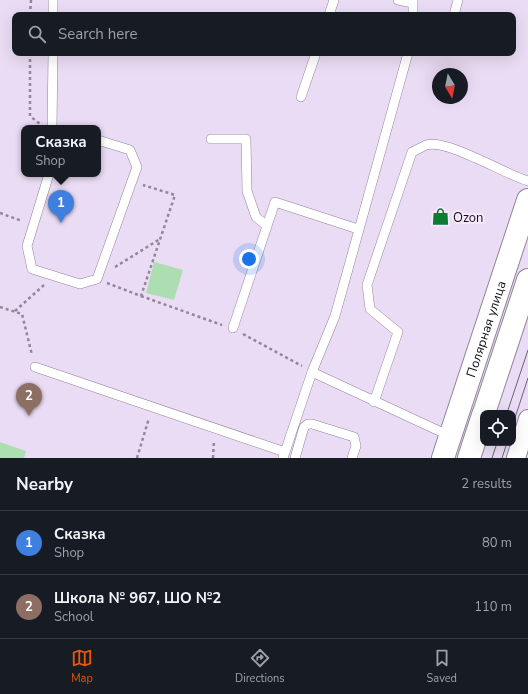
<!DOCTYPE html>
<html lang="en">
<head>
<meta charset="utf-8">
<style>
  :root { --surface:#171b24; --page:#20242c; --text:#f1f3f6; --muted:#9ea1a6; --line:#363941; --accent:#ea580c }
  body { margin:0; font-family:"Nunito Sans",sans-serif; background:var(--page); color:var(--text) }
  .controls { position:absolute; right:12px; bottom:12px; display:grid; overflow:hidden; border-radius:8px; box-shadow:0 4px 16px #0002 }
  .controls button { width:36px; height:36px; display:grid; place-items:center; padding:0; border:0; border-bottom:1px solid var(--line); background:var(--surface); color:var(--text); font:20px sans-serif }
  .compass { position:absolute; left:432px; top:68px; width:36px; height:36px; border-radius:50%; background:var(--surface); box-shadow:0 4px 16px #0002; rotate:170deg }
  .you { position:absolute; left:249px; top:259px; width:14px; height:14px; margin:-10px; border:3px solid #fff; border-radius:50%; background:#1a73e8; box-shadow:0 0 0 6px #1a73e833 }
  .badge { display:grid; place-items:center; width:26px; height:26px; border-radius:50%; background:var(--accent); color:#fff; font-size:13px; font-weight:700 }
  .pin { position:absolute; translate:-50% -33px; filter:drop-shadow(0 1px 2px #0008) }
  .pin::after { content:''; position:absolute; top:21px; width:14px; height:12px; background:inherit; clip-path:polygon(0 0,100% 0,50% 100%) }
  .popup { position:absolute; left:21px; top:125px; width:80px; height:52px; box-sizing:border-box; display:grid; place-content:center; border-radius:8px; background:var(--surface); filter:drop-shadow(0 1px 3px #0005); font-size:13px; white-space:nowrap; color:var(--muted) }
  .popup b { font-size:15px; color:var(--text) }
  .popup::after { content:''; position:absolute; left:50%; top:100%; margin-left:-8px; border:8px solid transparent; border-top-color:var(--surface) }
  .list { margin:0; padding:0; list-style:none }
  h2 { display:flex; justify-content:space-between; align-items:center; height:52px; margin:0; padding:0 16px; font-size:17px }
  h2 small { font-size:13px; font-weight:400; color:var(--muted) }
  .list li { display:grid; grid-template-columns:26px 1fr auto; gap:12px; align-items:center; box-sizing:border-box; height:64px; padding:0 16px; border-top:1px solid var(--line) }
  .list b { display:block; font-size:15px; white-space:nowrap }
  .list p { margin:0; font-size:13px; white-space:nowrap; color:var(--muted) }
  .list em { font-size:13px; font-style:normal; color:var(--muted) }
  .icon { flex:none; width:22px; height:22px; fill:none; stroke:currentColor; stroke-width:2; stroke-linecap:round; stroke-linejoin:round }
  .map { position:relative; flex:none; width:528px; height:458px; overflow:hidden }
  .search { position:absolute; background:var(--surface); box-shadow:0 4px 16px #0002; left:12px; right:12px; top:12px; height:44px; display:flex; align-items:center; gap:10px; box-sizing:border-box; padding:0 14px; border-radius:8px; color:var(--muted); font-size:15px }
  .sheet { height:180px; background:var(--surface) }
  nav { display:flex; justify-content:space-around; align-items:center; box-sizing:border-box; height:56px; border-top:1px solid var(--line); background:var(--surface); font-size:11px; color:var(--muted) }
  nav a { display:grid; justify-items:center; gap:2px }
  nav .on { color:var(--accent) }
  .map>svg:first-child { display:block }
</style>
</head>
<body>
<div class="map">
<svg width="528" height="458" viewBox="0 0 528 458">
  <rect width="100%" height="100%" fill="#eadcf4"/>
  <path fill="#addeb2" d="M154,262l29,8 -9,30 -28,-7z
    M0,442l26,9 -2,7h-24z"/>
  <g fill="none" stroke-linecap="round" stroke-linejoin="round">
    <defs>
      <path id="service" d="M53,0v15
        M398,0l15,3
        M413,0v15
        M329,15l5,-15
        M454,15l4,-15
        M301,97l15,-44
        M52,128l1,-75
        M211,139h35l1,52 9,26 11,9
        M49,174l-22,72 5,23 48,15 17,-5 40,-112 -7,-17 -32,-10
        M233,328l42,-126 83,27
        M35,367l250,85
        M312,372l138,64
        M374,402l24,-70 -28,-23 -3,-24 45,-133c5,-2 10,-5 14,-7 22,-6 78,29 102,36
        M283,458l29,-86 23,-56 73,-263
        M295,458l9,-31 4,-3h4l42,13 2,9 -4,12"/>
      <path id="minor" d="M516,458l12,-39"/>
      <g id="secondary">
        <path d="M484,413l44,-133"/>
        <path id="s1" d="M443,458l85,-258"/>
        <path d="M469,458l14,-43"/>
      </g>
    </defs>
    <use href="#service" stroke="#91849a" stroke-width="10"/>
    <use href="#minor" stroke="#91849a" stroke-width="20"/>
    <use href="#secondary" stroke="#91849a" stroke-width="24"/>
    <path stroke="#918798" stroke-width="2.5" stroke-dasharray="3 3" stroke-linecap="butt" d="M30,15l1,-15
      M30,53v63l10,8
      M0,213l22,8
      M115,267l45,-28
      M107,283l34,13 34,-101 -32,-10
      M141,296l81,29
      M0,307l22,7 10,41
      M15,311l29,-26
      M243,334l59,32
      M137,458l12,-40
      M213,458l1,-17"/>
    <use href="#service" stroke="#fff" stroke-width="9"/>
    <use href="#minor" stroke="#fff" stroke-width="18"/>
    <use href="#secondary" stroke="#fff" stroke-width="22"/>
    <path stroke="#6d6473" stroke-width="1" d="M507,413l21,-63
      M513,424l15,-46
      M492,458l5,-15
      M502,458l5,-15"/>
  </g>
  <defs>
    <symbol id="shop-bare" viewBox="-9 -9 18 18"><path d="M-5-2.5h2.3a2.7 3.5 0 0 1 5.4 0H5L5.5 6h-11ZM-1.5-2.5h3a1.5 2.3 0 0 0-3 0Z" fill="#0d7b30" stroke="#f6eafe" stroke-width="2.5" paint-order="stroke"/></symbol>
  </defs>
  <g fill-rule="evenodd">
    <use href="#shop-bare" x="428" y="204" width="25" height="25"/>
  </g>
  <g text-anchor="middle" stroke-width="4" stroke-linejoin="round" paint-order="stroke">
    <g font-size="13" fill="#151018" stroke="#f6eafe" text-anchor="start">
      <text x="453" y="222">Ozon</text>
    </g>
    <g font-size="13" fill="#151018" stroke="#f6eafe">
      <text dy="5" stroke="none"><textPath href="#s1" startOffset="136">Полярная улица</textPath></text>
    </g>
  </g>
</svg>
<div class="controls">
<button><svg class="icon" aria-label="locate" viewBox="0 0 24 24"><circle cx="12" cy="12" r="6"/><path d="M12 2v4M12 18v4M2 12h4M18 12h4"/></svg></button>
</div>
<svg class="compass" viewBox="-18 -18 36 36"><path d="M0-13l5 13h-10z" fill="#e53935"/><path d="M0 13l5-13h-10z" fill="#9ea1a6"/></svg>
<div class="you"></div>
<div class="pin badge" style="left:61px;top:223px;background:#3f7fe0">1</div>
<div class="popup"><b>Сказка</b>Shop</div>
<div class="pin badge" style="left:29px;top:416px;background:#8d6e63">2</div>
<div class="search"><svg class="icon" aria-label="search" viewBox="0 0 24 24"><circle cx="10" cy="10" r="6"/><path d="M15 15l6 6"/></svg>Search here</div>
</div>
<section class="sheet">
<h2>Nearby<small>2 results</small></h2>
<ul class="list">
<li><span class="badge" style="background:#3f7fe0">1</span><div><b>Сказка</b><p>Shop</p></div><em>80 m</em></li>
<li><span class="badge" style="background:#8d6e63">2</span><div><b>Школа № 967, ШО №2</b><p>School</p></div><em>110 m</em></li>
</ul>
</section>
<nav>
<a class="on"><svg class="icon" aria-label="map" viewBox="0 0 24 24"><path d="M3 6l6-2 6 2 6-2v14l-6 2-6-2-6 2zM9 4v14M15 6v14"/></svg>Map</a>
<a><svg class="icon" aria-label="directions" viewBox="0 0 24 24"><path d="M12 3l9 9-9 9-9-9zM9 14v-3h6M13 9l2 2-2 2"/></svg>Directions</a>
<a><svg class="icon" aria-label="saved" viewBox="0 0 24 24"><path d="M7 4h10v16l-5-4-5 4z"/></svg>Saved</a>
</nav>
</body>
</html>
